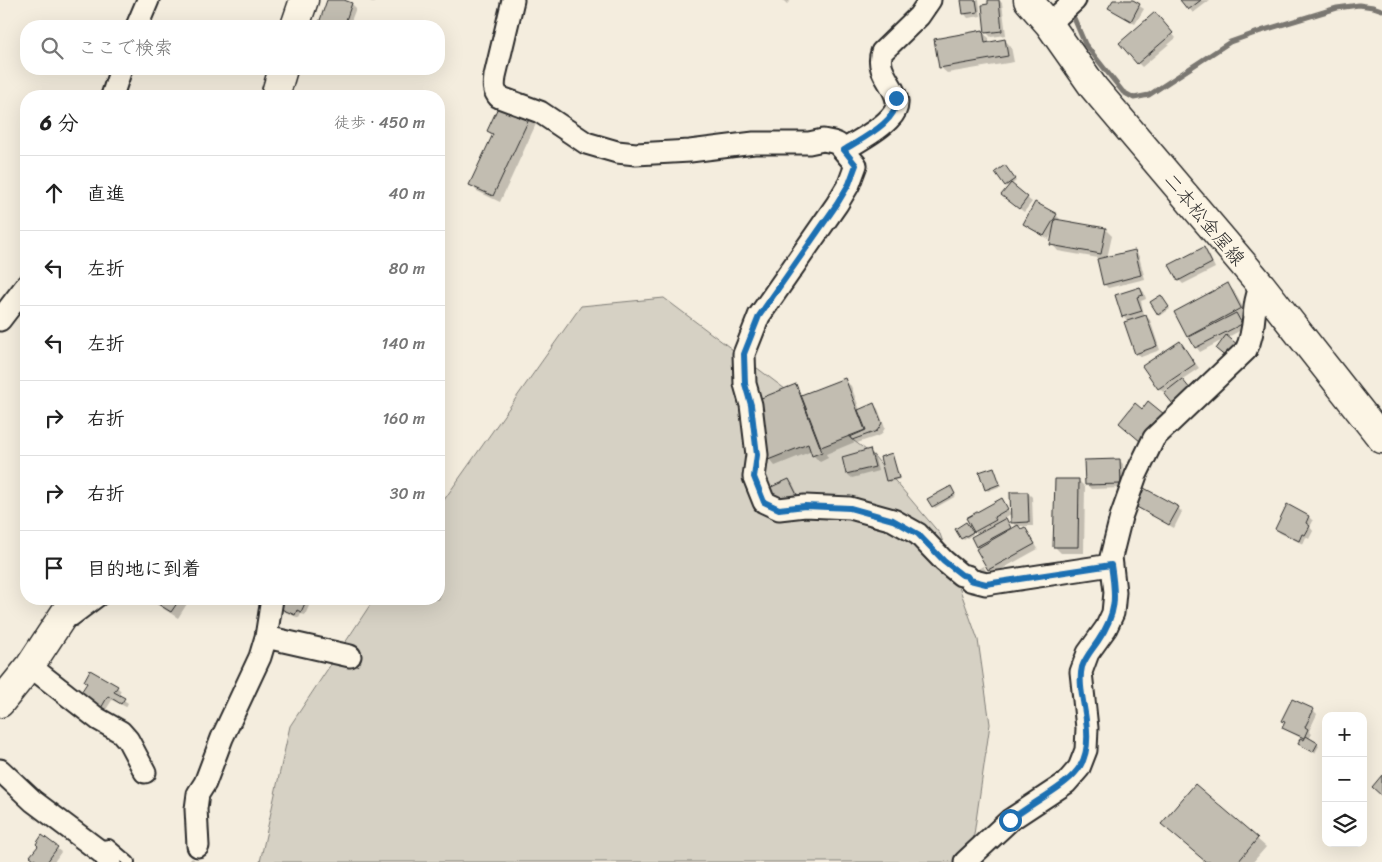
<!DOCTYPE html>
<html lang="ja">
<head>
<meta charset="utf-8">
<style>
  :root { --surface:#fff; --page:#f6f6f6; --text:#222; --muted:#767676; --line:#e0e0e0 }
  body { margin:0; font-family:Sriracha,"Klee One",sans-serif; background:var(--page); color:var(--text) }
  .controls { position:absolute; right:15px; bottom:15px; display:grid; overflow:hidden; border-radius:10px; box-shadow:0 5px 20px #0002 }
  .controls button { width:45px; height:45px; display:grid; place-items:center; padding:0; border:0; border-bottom:1px solid var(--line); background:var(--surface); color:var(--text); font:25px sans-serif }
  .stop { position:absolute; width:15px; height:15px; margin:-11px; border:4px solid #1f6fb2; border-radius:50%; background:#fff }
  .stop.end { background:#1f6fb2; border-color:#fff; box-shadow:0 1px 5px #0008 }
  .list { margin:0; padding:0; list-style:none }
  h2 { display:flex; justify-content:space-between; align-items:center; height:65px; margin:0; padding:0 20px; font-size:21px }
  h2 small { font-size:16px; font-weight:400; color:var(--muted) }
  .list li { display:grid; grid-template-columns:32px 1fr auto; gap:15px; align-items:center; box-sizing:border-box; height:75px; padding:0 20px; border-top:1px solid var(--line) }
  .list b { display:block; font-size:19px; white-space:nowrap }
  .list em { font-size:16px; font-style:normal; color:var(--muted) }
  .icon { flex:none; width:28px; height:28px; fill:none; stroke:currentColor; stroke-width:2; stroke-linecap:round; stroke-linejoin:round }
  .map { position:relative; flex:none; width:1382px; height:862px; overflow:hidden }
  .search { position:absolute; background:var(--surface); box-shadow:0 5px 20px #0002; left:20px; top:20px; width:425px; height:55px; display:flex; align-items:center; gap:12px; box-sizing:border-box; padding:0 18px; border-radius:20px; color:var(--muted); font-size:19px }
  .panel { position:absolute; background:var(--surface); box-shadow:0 5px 20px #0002; left:20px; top:90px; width:425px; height:515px; border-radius:20px }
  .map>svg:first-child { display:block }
</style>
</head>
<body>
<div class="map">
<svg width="1382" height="862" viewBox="0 0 1382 862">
  <rect width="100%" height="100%" fill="#f4edde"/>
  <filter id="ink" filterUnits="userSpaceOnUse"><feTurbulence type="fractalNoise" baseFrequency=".02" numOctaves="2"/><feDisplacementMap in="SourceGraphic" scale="10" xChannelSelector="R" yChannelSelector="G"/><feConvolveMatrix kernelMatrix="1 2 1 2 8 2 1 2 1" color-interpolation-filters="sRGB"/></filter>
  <g filter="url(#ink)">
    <path fill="#d6d1c4" stroke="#807e78" d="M664,298l210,158 66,78 38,106 12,84 -20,138h-710l30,-136 84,-127h65v-92l142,-201z"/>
    <path fill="#0003" d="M329,0h11l12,4 4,4 -7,18h-30z
      M368,0h8l-2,3z
      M783,0h8l-4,4z
      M962,0h17l2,16 -13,2 -4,-5z
      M989,0h10l3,3 4,32 -15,2 -5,-5z
      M1114,0h16l14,9 -9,15 -25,-16z
      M1182,0h28l-17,13z
      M1159,18l17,20 -34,29 -4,-4z
      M982,32l7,6v5l16,-3 6,7 3,15 -67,11 -7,-6z
      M530,118l6,6 -36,78 -23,-11 -7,-7 23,-48 -5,-5z
      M1006,168l10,13 -5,4 21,17 -8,10 -17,-13 2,-11 -12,-16z
      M1056,215l4,4 -1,2 46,8 7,7 -5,22 28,-6 4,4 6,23 -37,9 -4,-4v-25l-46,-8 -6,-7 2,-15 -5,10 -20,-11 -4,-4z
      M1204,249l4,4 7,15 -32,16 -4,-4z
      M1228,285l6,6 13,24 -7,3 5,10 -45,24 -12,-16z
      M1139,288l5,4 2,7 -5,2 3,14 6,5 10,30 -19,7 -5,-4 -7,-31 -6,-6z
      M1161,296l9,13 -10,7 -1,-2z
      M1180,342l19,26 -18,12 4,4 -7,24 -12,-15 5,-4 -1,-2 -7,5 -4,-4z
      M844,379l7,7 9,24 14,-5 4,4 7,19 -4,7 -24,8 -2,-1 -29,12 2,4 -8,4 -7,-7 -1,-4 -37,15 -6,-7 26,-73 8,10z
      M870,451l4,4 4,16 -26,7 -5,-4z
      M892,455l8,24 -11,3 -2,-2z
      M1119,460l4,4 1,24 -33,1 -4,-4z
      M993,468l8,18 -13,5 -2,-2z
      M789,480l4,4 7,15 -30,-10z
      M1079,481l6,6 -1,66h-23l-7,-7z
      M952,489l4,7 -21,12 -6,-9z
      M1028,493l4,4 1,29h-15l4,4 3,-1 4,4 9,16 -45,25 -4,-4 -12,-21 2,-1 -2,-2 1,-11 -3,-4 27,-31 9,14 -7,4 9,12 4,-3 -5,-5z
      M1136,505l42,3 4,4 -8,16 -34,-19z
      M1287,506l22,11 4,4 -3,6 3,4 -4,8 -3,-2 -3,7 -23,-11 -4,-4z
      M968,525l5,9 -9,6 -2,-2z
      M983,566l6,9 -16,-3z
      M156,599h34l-12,19 -17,-11 -6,-6z
      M285,599h12l8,3 4,4 -4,9 -4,-1 -2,4 -14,-6 -4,-4z
      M117,687l4,4 -3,5 10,7 -2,4 -14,-7 -8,13 -24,-16z
      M1313,710l4,4 -8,17 3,3 -3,5 10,7 -4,7 -16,-9 2,-6 -13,-7 -4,-4 2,-4 -3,-3z
      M43,837l18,15 -7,10h-16z
      M1257,839l9,8 -13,15h-47z
      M192,858l5,4h-9z"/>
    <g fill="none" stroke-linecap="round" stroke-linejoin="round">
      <path stroke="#7a7771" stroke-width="5" d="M1071,11l14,33 38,48 11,6 15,-3 81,-53 31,-11 76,-23 22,-3 14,2 9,3"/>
    </g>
    <path fill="#c2bdb1" stroke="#2b2b2b" d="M327,0h17l8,3 -8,23h-26z
      M961,0h15l2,12 -15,2z
      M988,0h11l3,31 -17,2 -3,-28 6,-1z
      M1113,0h20l7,4 -9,17 -23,-13z
      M1180,0h21l-13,10z
      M1155,12l18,21 -36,31 -18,-21z
      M983,30l2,13 20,-4 3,17 -69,12 -5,-29z
      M500,103l30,14 -37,79 -24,-11 24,-51 -6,-3z
      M1005,165l10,14 -10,7 -10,-14z
      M1011,183l17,14 -9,12 -18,-14z
      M1035,202l22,12 -13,22 -21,-12z
      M1055,219l51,9 -5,26 -51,-9z
      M1204,247l8,16 -34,18 -9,-16z
      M1135,250l6,25 -38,10 -6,-26z
      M1228,283l13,25 -54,29 -13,-25z
      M1140,287l3,8 -6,2 5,14 -20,6 -7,-22z
      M1161,295l8,12 -11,8 -8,-13z
      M1236,313l6,11 -47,24 -6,-11z
      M1146,315l11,31 -22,8 -11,-32z
      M1226,335l12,10 -11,13 -11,-9z
      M1180,341l15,23 -37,25 -16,-23z
      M845,378l20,52 -44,17 -20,-52z
      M1182,379l9,11 -18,14 -9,-11z
      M796,384l26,68 -10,4 -4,-12 -40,16 -13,-32 -6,-25z
      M1148,401l16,13 -23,28 -22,-19 16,-20 7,6z
      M874,403l8,20 -5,8 -25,9 -2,-3 16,-7 -8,-20z
      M870,449l5,18 -29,7 -4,-17z
      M892,453l7,25 -13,3 -6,-24z
      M1120,459l1,25 -36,1 -1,-25z
      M994,467l6,17 -15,6 -6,-18z
      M789,479l8,16 -21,9 -7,-16z
      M1055,479h24l-1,68h-25z
      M951,486l4,8 -23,13 -5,-8z
      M1144,488l35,19 -10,18 -34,-19z
      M1010,492h18l1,30 -18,1z
      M1002,498l6,11 -14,8 2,3 -22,12 -8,-14z
      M1287,504l22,12 -3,7 4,3 -5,9 -3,-1 -3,7 -24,-12z
      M1006,518l5,10 -35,19 -5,-10z
      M966,522l7,10 -12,7 -6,-10z
      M1018,525l3,4 4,-2 10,17 -47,26 -12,-21z
      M155,599h25l-9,13 -18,-11z
      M283,599h18l5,2 -5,11 -4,-2 -2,5 -16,-7z
      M90,670l28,16 -4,6 11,6 -4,6 -13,-8 -8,14 -22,-13 9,-14 -3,-2z
      M1292,699l22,10 -9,18 3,2 -4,9 -22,-10 3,-6 -4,-1z
      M1306,736l12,7 -5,9 -15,-8 2,-6 4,2z
      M1382,775v21l-10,-9z
      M1195,784l63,54 -20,24h-32l-45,-38z
      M42,835l16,12 -11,15h-9l-8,-6 8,-10 -2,-2z"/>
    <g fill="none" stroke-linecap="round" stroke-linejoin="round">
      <defs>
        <path id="service" d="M66,621l8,-1 28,-21
          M96,847l13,-2 20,17"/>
        <path id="minor" d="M513,0l-18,76c-1,9 -2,14 4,21l41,15 46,31 31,9 19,2 54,-3 64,-8h55l14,-3 10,2 5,2 18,21 -7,19 -12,20 -78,112 -15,38 1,30 6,21 6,50 -3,22 10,25 15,7 26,-3 45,2 43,12 25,14 26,27 17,14 6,1 3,4 16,4 125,-19
          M1049,24l26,-24
          M137,26l11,-26
          M112,96l9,-27
          M844,150c15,-10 33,-18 45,-31 25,-24 -17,-41 -7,-67l37,-36 11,-16
          M0,320l26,-34
          M266,637l84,19
          M30,666l68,53 23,13 7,8 17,32
          M0,770l33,31 68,51 9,10
          M198,846l-2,-37 2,-15 7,-11 17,-45 38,-81 6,-20 6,-38
          M965,862l45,-42 56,-37 13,-15 7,-18 1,-22 -6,-56 7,-19 18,-25 7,-15 2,-21 -4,-35 10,-40 15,-42 18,-37 92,-88c11,-21 5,-44 15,-65"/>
        <path id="primary" d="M1028,0l21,24 45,64 167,197 121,154
          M295,26l9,-26
          M275,96l8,-27
          M0,703l30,-37 44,-67"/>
      </defs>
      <use href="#service" stroke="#2b2b2b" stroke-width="14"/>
      <use href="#minor" stroke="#2b2b2b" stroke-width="25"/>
      <use href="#primary" stroke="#2b2b2b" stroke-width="31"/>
      <use href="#service" stroke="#fcf5e5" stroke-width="10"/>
      <use href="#minor" stroke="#fcf5e5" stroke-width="21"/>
      <use href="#primary" stroke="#fcf5e5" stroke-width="28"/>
    </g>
  </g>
  <g fill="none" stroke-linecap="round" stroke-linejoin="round" filter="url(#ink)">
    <path stroke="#1f6fb2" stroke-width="6" d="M896,98c4,23 -35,41 -52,52l12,15 -7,19 -12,20 -78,112 -15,38 1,30 6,21 6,50 -3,22 10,25 15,7 26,-3 45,2 43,12 25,14 26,27 18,14 5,1 3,4 16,4 125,-19c5,32 6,48 -13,76 -6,9 -12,15 -16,26 -4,16 2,36 4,53 6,43 -8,55 -42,77 -11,7 -23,15 -34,23"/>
  </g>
  <g text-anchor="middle" stroke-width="4.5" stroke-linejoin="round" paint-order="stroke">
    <g font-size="19" fill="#2b2b2b" stroke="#fcf5e5">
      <text transform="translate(1205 219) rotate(50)" y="7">二本松金屋線</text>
    </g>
  </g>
</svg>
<div class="controls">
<button>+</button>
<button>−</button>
<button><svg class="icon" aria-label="layers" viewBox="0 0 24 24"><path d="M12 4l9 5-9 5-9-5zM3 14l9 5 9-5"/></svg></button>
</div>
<div class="stop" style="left:1010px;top:820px"></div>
<div class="stop end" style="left:896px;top:98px"></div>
<div class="search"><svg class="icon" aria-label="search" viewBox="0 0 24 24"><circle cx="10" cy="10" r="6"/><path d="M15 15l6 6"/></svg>ここで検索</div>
<section class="panel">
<h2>6 分<small>徒歩 · 450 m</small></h2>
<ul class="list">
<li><svg class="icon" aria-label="ahead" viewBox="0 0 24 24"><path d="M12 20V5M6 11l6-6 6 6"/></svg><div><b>直進</b></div><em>40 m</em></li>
<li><svg class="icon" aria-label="left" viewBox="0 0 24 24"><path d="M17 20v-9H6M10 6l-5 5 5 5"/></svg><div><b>左折</b></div><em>80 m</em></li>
<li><svg class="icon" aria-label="left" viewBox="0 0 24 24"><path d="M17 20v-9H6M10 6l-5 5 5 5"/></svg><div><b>左折</b></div><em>140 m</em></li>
<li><svg class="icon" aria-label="right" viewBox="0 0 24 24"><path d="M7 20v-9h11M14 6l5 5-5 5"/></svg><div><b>右折</b></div><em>160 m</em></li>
<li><svg class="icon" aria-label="right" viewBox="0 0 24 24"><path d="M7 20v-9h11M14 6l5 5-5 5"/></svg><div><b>右折</b></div><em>30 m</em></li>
<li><svg class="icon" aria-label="arrive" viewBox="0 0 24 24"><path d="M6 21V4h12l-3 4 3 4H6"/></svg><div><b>目的地に到着</b></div></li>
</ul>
</section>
</div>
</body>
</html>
